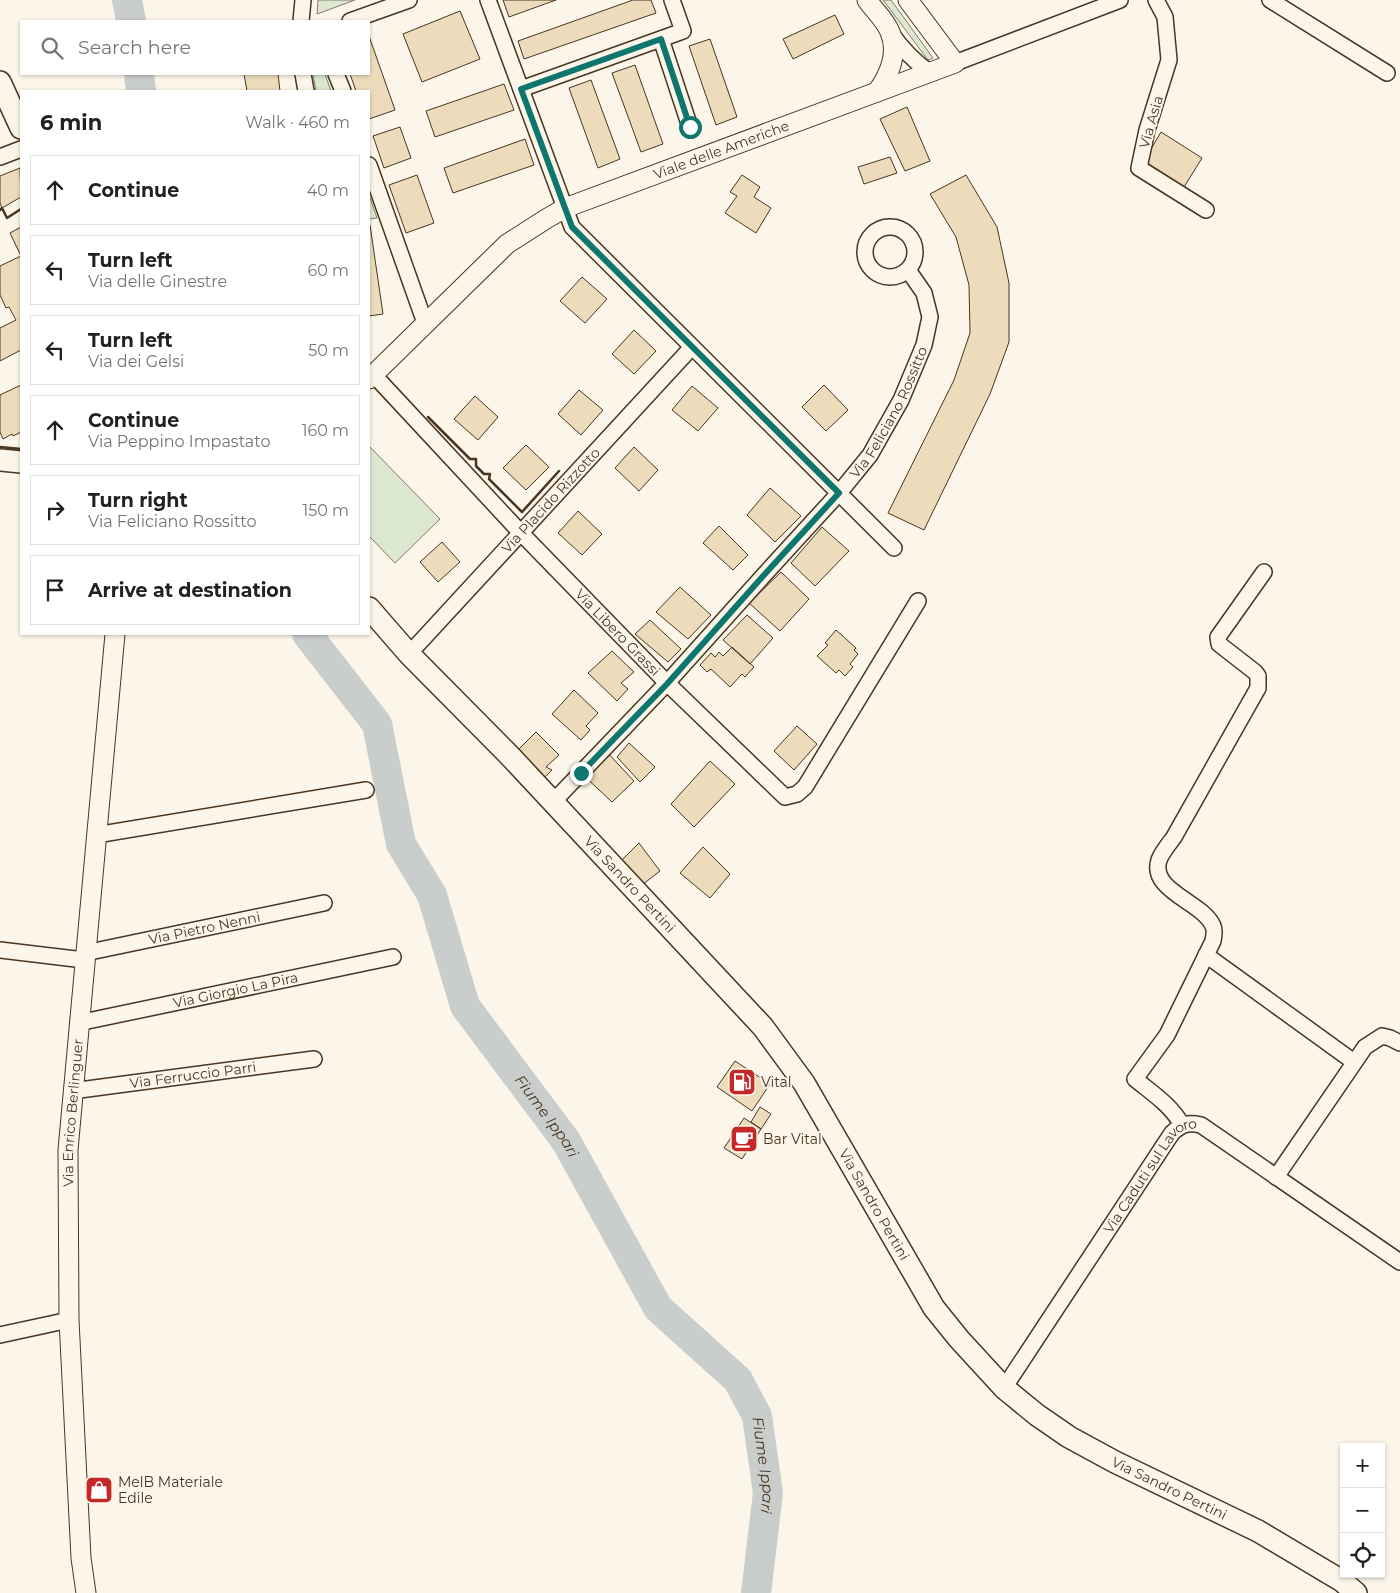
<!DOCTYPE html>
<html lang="en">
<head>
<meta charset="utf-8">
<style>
  :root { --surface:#fff; --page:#f6f6f6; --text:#202124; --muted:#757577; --line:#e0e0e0 }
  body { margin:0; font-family:Montserrat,sans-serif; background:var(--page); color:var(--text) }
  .controls { position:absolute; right:15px; bottom:15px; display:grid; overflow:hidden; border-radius:0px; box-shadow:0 1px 4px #0004 }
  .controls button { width:45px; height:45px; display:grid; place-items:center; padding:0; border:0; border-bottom:1px solid var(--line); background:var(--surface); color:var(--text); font:25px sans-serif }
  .stop { position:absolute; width:15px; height:15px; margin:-11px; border:4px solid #0f766e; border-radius:50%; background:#fff }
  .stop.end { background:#0f766e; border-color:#fff; box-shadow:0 1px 5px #0008 }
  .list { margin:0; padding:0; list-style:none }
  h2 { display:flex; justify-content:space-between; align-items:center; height:65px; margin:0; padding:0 20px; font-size:21px }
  h2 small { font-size:16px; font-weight:400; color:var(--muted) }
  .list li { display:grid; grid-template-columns:32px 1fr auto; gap:15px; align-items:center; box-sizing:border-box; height:70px; margin:0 10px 10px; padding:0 10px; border:1px solid var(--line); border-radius:0px }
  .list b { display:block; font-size:19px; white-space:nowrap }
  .list p { margin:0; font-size:16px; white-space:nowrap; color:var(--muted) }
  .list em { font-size:16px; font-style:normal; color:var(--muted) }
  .icon { flex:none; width:28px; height:28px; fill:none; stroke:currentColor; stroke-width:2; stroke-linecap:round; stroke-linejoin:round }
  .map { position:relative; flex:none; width:1400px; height:1593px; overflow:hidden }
  .search { position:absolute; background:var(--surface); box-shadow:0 1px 4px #0004; left:20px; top:20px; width:350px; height:55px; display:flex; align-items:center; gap:12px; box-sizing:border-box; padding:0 18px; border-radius:0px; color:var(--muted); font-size:19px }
  .panel { position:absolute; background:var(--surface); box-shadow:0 1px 4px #0004; left:20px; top:90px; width:350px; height:545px; border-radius:0px }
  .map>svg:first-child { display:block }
</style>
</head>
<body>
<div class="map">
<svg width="1400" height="1593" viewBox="0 0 1400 1593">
  <rect width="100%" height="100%" fill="#fbf6e9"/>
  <path fill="#dce7d0" stroke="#887966" d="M318,0h37l-38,14z
    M883,0h8l42,58 -5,2z
    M313,74h12l6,17h-15z
    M369,195l8,23 -8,1z
    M369,446l71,73 -45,44 -26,-27z"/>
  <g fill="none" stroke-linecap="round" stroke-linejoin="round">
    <g stroke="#c9cecd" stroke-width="30">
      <path d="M127,0l4,21"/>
      <path d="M139,74l2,17"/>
      <path id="s1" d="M307,634l70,90 24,120 31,51 33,111 101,135 92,167 80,72 19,36 11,77 -12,100"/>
    </g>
  </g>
  <path fill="#ecdcbc" stroke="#4a3520" d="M503,0h53l-47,17z
    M633,0h18l5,13 -132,46 -6,-18z
    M460,11l20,48 -58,23 -19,-48z
    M835,15l9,19 -51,25 -10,-20z
    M369,36l26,74 -26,9v-28h-13l-6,-17h19z
    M710,39l27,78 -21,8 -27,-79z
    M635,65l28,79 -22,8 -29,-79z
    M244,74h34l2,17h-33z
    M591,80l29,79 -22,9 -29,-80z
    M504,84l10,26 -79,27 -9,-26z
    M907,107l23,54 -25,10 -25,-52z
    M400,127l11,31 -27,10 -11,-32z
    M1161,132l41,26 -18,29 -40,-26z
    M525,139l9,26 -81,28 -9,-25z
    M890,157l7,16 -33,11 -6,-17z
    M20,168l1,29 -19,11 -2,-5v-27z
    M417,175l17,48 -28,10 -17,-48z
    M742,175l18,12 -6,10 17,11 -15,25 -31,-20 12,-17 -7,-4z
    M966,175l31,52 12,56v59l-19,52 -66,136 -36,-17 66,-133 16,-47 -1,-48 -13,-48 -26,-43z
    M369,225h1l13,89 -14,2z
    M21,227v123l-21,11v-33l16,-8 -7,-13 -3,1 -6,-13v-29l21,-10 -11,-23z
    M582,277l25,22 -22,24 -25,-22z
    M634,330l22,21 -22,23 -22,-20z
    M21,385v47l-8,4 -1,-2 -9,5 -3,-7v-37z
    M824,385l24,25 -22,21 -24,-24z
    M692,386l26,22 -20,23 -26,-21z
    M579,390l24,20 -22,25 -23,-21z
    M475,396l23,21 -20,23 -24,-21z
    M526,445l23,22 -23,23 -23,-22z
    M634,447l24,23 -19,21 -24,-23z
    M770,488l31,28 -26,26 -28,-27z
    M578,511l24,23 -20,21 -24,-22z
    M719,526l29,29 -15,15 -30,-27z
    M822,527l27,24 -34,35 -24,-23z
    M442,542l18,20 -22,20 -18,-20z
    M781,572l28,27 -29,32 -31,-28z
    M680,587l31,28 -23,24 -32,-27z
    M747,615l26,23 -23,26 -27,-24z
    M650,620l31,29 -13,13 -33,-28z
    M836,630l20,18 -2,2 4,4 -8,10 3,3 -8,9 -6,-6 -3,3 -19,-17 11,-11 -3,-2z
    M732,647l22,20 -9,10 -3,-3 -12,13 -19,-18 -4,3 -7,-7 11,-12 4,4 4,-5 4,4z
    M612,651l22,21 -13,11 7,6 -11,12 -29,-28z
    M574,690l24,23 -12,13 4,4 -9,10 -29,-26z
    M797,726l20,18 -23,26 -20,-19z
    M536,732l23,23 -13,12 6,3 -9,9 -27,-27z
    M629,743l26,24 -15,15 -23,-25z
    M604,749l30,32 -22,21 -31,-29z
    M710,761l25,23 -41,43 -23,-23z
    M639,843l21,28 -18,14 -23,-22z
    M703,847l27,27 -20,24 -30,-25z
    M735,1061l35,23 -18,27 -35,-24z
    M760,1107l11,7 -10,15 -10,-7z
    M744,1118l17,11 -19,30 -18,-11z"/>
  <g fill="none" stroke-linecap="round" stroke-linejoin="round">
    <defs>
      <g id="minor">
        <path d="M488,0l84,227 322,321"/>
        <path d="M1156,0l9,17 4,43 -22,70 -8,38 67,42"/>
        <path d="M1270,0l117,73"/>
        <path d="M301,21l2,-21"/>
        <path d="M350,21l59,-21"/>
        <path d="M891,33c11,16 23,28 38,39"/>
        <path d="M661,39l29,88"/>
        <path d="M955,63l165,-63"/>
        <path d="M303,74l3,17"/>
        <path d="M336,74l7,17"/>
        <path d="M521,89l162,-58 -11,-31"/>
        <path d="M0,157l21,-8"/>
        <path d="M369,165l56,158"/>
        <circle cx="890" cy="252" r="25"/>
        <path id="s2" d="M373,374l148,159 146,150 118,114 12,-3 8,-7 113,-186"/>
        <path id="s3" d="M409,654l283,-307"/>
        <path id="s4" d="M552,803l115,-120 97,-108 75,-82 31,-38 31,-55 23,-55 6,-28 -6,-24 -16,-23"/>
        <path d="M96,835l270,-45"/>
        <path d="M0,950l84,10"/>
        <path id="s5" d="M85,953l239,-50"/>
        <path d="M1206,955l148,107"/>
        <path id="s6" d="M78,1023l315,-66"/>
        <path id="s7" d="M72,1091l242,-32"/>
        <path d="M1182,1125c-11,-20 -30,-32 -47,-46l32,-44 46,-94c1,-5 2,-11 0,-15 -10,-24 -64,-35 -54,-66 3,-8 10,-16 15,-23l84,-149v-12l-3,-4 -36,-28 -1,-7 46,-65"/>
        <path d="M1276,1177l89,-130 17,-11 8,2 10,5"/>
        <path d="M0,1335l69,-15"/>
        <path id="s8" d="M1004,1388l168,-255c10,-9 16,-11 29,-8l199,137"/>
      </g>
      <g id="tertiary">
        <path d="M867,0c7,10 19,21 23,32 9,21 -1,44 -13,60"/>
        <path id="s9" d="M369,379l138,-135 39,-25 19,-11 390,-145 -47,-63"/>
        <path id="s10" d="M86,1593l-5,-35 -12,-238 -1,-170 47,-516"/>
      </g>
      <g id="secondary">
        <path d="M0,82l21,46"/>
        <path d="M0,460l21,2"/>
        <path id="s11" d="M369,608l40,46 101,102 253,271 41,56 130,225 25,31 45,49 33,27 32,22 46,25 143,69 84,50 14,12"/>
      </g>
    </defs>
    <use href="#minor" stroke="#4a3520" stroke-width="18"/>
    <use href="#tertiary" stroke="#4a3520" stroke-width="21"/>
    <use href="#secondary" stroke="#4a3520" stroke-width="24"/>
    <use href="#minor" stroke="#fbf6e9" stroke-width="15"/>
    <use href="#tertiary" stroke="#fbf6e9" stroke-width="19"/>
    <use href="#secondary" stroke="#fbf6e9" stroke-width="21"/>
    <path stroke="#4a3520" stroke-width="2.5" d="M0,210l2,-2 5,10 14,-9
      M428,417l42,42h6v7l8,8h6l-1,5 33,33 37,-41
      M0,447l21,2"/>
  </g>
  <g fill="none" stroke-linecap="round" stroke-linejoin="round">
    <path stroke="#0f766e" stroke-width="6" d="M581,773l86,-89 97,-109 75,-82 -267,-266 -51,-138 140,-50 29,88"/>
  </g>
  <defs>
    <symbol id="fuel-square" viewBox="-11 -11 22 22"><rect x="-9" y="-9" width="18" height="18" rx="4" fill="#c62828" stroke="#fbf6e9"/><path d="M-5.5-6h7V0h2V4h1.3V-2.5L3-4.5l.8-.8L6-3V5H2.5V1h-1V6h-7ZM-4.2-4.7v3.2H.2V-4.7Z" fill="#fff"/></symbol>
    <symbol id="cafe-square" viewBox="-11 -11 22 22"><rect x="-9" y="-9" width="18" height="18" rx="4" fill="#c62828" stroke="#fbf6e9"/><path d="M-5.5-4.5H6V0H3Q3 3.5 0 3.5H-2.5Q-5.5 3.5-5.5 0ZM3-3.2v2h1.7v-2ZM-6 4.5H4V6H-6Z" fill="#fff"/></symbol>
    <symbol id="shop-square" viewBox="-11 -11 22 22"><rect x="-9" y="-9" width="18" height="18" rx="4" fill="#c62828" stroke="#fbf6e9"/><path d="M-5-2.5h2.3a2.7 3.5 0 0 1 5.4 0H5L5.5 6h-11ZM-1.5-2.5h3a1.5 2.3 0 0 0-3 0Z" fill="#fff"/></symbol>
  </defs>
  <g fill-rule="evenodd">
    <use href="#fuel-square" x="726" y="1066" width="32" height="32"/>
    <use href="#cafe-square" x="728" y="1123" width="32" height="32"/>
    <use href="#shop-square" x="83" y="1474" width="32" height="32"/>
  </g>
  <g text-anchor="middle" stroke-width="4" stroke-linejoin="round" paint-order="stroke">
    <g font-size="14" fill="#4a3520" stroke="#fbf6e9">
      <text transform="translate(1151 122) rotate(-74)" y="5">Via Asia</text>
      <text dy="5" stroke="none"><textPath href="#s9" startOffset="428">Viale delle Americhe</textPath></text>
      <text dy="5" stroke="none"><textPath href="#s4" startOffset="518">Via Feliciano Rossitto</textPath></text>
      <text dy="5" stroke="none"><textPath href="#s3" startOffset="209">Via Placido Rizzotto</textPath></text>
      <text dy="5" stroke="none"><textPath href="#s2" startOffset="356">Via Libero Grassi</textPath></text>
      <text dy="5" stroke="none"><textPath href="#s11" startOffset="380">Via Sandro Pertini</textPath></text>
      <text dy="5" stroke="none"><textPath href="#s5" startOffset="122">Via Pietro Nenni</textPath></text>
      <text dy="5" stroke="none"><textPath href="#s6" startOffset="161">Via Giorgio La Pira</textPath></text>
      <text dy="5" stroke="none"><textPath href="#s7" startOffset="122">Via Ferruccio Parri</textPath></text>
      <text dy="5" stroke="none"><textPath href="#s10" startOffset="481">Via Enrico Berlinguer</textPath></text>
      <text dy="5" stroke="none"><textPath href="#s8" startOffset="260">Via Caduti sul Lavoro</textPath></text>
      <text dy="5" stroke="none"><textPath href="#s11" startOffset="785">Via Sandro Pertini</textPath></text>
      <text dy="5" stroke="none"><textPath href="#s11" startOffset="1205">Via Sandro Pertini</textPath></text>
    </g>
    <g font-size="14" fill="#4a3520" stroke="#fbf6e9" text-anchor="start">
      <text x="761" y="1087">Vital</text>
      <text x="763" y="1144">Bar Vital</text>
      <text x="118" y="1487">MelB Materiale<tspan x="118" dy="16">Edile</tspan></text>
    </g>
    <g font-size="15" font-style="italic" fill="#4a3520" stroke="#fbf6e9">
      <text dy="5" stroke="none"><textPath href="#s1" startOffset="549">Fiume Ippari</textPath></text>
      <text dy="5" stroke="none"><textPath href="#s1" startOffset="969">Fiume Ippari</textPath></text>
    </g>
  </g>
</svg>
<div class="controls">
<button>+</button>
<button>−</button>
<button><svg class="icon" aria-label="locate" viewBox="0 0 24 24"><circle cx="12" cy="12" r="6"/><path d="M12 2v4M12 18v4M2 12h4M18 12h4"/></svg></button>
</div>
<div class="stop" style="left:690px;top:127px"></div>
<div class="stop end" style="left:581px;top:773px"></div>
<div class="search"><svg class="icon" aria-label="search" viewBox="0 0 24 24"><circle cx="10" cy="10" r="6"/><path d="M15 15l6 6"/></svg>Search here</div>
<section class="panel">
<h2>6 min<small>Walk · 460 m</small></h2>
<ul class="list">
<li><svg class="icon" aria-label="ahead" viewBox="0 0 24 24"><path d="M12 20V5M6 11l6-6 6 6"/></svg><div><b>Continue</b></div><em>40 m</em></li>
<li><svg class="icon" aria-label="left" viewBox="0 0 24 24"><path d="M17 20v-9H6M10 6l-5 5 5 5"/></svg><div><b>Turn left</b><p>Via delle Ginestre</p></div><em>60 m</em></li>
<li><svg class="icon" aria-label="left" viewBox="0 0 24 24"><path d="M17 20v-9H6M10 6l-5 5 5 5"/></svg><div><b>Turn left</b><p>Via dei Gelsi</p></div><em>50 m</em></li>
<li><svg class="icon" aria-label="ahead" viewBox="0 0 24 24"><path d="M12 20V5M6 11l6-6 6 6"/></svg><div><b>Continue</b><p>Via Peppino Impastato</p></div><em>160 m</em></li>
<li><svg class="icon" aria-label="right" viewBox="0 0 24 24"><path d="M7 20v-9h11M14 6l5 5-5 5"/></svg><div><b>Turn right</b><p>Via Feliciano Rossitto</p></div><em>150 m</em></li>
<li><svg class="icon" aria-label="arrive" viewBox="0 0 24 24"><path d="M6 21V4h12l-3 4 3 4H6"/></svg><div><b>Arrive at destination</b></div></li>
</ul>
</section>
</div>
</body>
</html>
